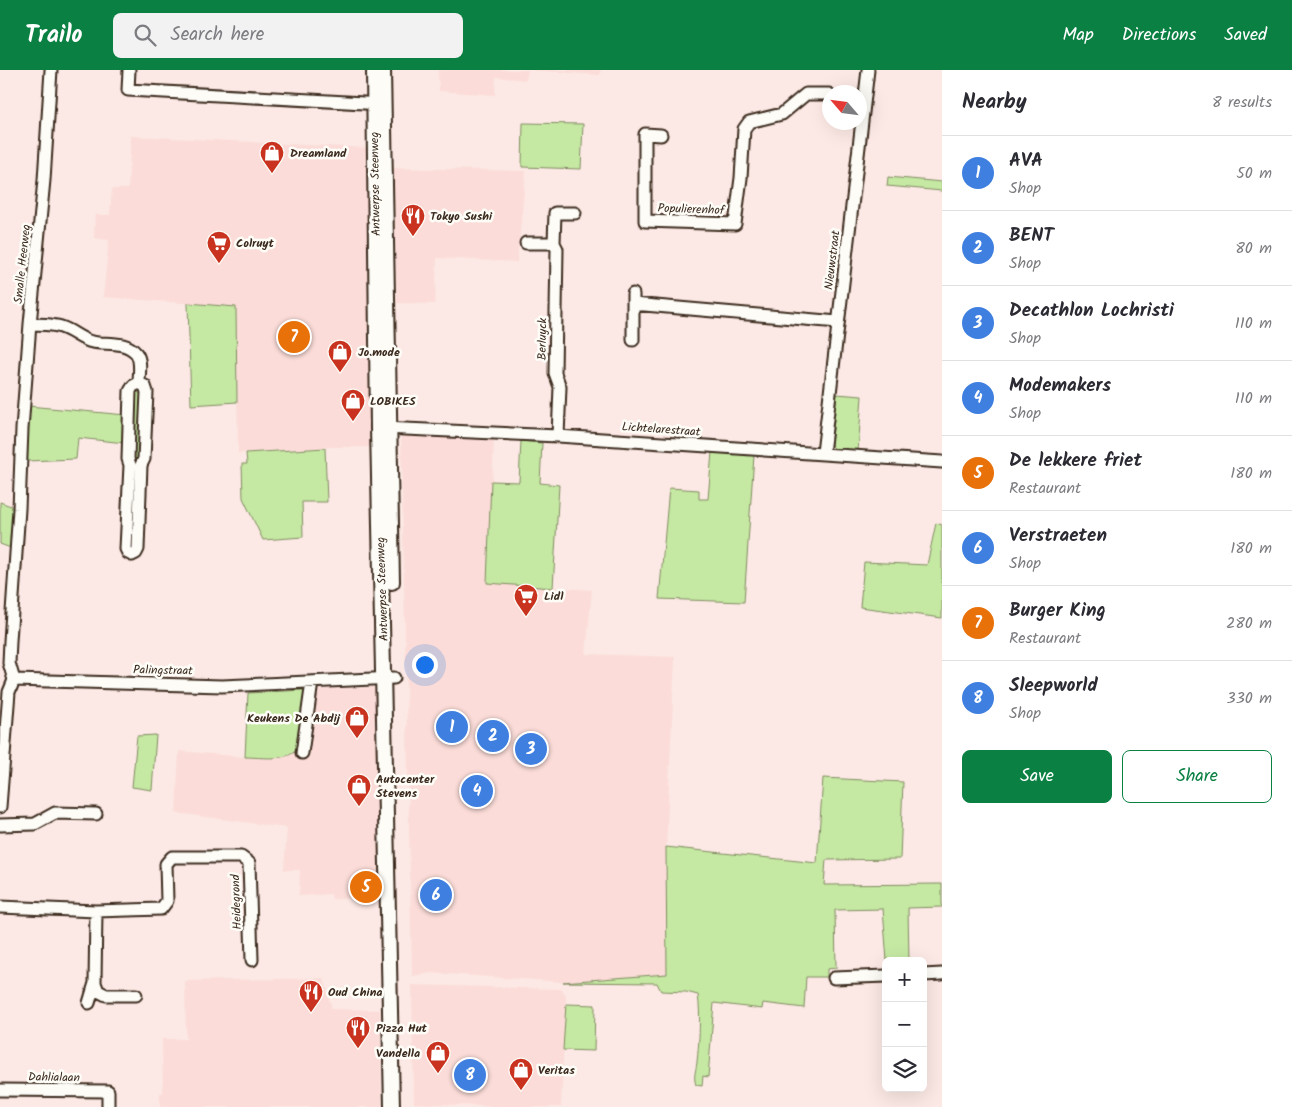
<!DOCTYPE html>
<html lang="en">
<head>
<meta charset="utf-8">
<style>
  :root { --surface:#fff; --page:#f2f2f3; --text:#2b2b33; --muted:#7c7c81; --line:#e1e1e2; --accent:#0b8043 }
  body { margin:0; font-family:Kalam,sans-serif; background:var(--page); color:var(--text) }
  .controls { position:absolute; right:15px; bottom:15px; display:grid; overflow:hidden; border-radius:8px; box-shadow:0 5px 20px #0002 }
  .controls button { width:45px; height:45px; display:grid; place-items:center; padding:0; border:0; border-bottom:1px solid var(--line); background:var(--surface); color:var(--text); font:25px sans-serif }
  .compass { position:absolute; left:822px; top:15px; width:45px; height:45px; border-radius:50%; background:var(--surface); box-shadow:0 5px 20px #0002; rotate:298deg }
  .you { position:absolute; left:424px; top:594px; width:18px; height:18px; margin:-12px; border:4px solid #fff; border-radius:50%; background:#1a73e8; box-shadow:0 0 0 8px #1a73e833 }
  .badge { display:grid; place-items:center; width:32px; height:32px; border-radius:50%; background:var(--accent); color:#fff; font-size:16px; font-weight:700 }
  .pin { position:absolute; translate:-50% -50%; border:2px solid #fff; box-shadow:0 1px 5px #0006 }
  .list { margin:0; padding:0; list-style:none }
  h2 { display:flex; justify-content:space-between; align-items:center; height:65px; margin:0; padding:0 20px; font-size:21px }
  h2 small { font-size:16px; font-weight:400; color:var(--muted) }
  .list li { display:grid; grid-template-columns:32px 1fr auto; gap:15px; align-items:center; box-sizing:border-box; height:75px; padding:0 20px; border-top:1px solid var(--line) }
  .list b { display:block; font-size:19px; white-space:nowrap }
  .list p { margin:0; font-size:16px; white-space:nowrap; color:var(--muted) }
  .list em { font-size:16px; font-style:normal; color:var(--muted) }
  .actions { display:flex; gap:10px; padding:15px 20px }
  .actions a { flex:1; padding:11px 0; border:1px solid var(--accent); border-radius:8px; text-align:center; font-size:18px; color:var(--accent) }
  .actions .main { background:var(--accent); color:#fff }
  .icon { flex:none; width:28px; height:28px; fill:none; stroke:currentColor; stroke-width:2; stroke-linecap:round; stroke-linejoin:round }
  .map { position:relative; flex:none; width:942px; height:1037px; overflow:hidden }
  header { display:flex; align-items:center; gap:30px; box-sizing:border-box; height:70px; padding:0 25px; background:var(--accent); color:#fff }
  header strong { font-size:24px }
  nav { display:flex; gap:28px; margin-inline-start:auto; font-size:18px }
  .search { width:350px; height:45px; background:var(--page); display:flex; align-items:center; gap:12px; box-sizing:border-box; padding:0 18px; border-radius:8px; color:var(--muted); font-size:19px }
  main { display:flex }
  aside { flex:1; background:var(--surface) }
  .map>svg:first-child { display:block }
</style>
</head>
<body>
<header>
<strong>Trailo</strong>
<div class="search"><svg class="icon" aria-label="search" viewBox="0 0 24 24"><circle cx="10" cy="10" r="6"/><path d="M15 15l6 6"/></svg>Search here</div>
<nav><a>Map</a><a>Directions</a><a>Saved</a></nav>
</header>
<main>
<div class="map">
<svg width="942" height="1037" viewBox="0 0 942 1037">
  <rect width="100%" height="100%" fill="#fce9e5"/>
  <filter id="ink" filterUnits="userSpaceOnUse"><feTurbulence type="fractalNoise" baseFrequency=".02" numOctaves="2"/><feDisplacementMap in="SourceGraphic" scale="10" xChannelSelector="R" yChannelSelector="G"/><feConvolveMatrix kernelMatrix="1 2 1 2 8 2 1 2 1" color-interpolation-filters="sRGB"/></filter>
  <g filter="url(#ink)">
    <path fill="#fbdcd8" d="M438,0h163l-1,5 -72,-5 -2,10 -30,-3 -1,18 -56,-4z
      M131,66l238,12 -1,160 3,139h-39l-94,6 -2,-146 -133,-10 6,-57 -15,-2 1,-23h15l2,-26h16z
      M393,98l133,3 -9,91 -80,-4 -2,46 -38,-1z
      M401,364l93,5 -6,144 104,7 -6,64 89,3 -9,190 1,127 -104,8 -131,-9 -20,3z
      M373,617l5,3 1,208 -47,1 -1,-5 -32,2 1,-26h-16l3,-42 -111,-15 3,-62 66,6h41l20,-61 -2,-6z
      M324,908l8,31 48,1 2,97h-222v-14h3l-1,-54h24l-1,-58z
      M412,915l150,4 4,7 -5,111h-57l-90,-4z"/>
    <path fill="#c5e9a3" stroke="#808a60" d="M523,53l60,1 -2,45 -59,-2z
      M888,107l54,5v9l-55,-5z
      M188,233l48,4 1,95 -46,3z
      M136,321l6,4 -3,66 -7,1v-68z
      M837,324l25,2 -4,56 -23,-3 -4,-4z
      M28,336l98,9 -1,28 -47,-5 -2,21 -50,2z
      M521,371l21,2 -2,40 19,2 -6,103 -66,-5 4,-102 28,1z
      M325,378l2,54h-25l1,35 -40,3 -20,-42 -1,-34h5l-1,-11z
      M712,382l42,3 -10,147 -85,-3 10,-111 30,2v9h9z
      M0,432l19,7 -3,41 -16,-6z
      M936,453l6,2v93l-82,-11 4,-45 63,3z
      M304,620l2,6 -8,53c-13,13 -36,8 -53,8l3,-64z
      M156,665l-4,55 -20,-3 5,-51z
      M823,708l80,4 -3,77 -74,1 -2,25 118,-1v23l-34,1 1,53h-22l-4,-52 -48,1 1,58 -9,1v8h-21l-2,31 -41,-5 -1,6 -48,-6 -6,74 -5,-1 -1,10 -6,-1c-3,-9 0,-14 1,-23 2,-19 4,-48 1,-67l-12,-3 -25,-1 -4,-8 -94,-1 104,-8 -1,-127 151,16z
      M566,934l29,1 -1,46 -31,-1z"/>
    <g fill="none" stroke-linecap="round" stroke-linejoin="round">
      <defs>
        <path id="minor" d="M129,0l-1,20 254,14
          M661,65l-16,-1v87l90,3 6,-46 3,-49 5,-7 33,-8 24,-20h23
          M526,173h28
          M633,234l205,18
          M30,254c9,0 18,0 27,2 13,2 22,13 35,16 14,3 33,-2 44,11 6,8 3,20 3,30l-6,3 -3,5 -2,68 2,6 -4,84 2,4 4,2 4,-2 2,-4 3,-84 3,-6 3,-67 -2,-6 -6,-3
          M633,270v-46
          M383,358l175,8 384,26
          M558,366l2,-49 -5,-14 2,-124 -3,-6 1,-30h20
          M823,383l45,-383
          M14,610l208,6 172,-8
          M302,683l10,-71
          M0,737l9,-115 5,-12 -5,-17 1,-22 9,-132 3,-80 8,-105 14,-144 7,-110
          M0,755l35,-1 20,-11 41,1
          M0,837l96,4 65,-2 6,-8 -1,-37 6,-7h69l8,6 3,97
          M96,841l-1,72 3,8 8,4h30
          M923,905l19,-1
          M834,908l52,-2
          M89,933l6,-20
          M0,1020l108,1v16"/>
        <path id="major" d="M374,0l4,358 14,679
          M383,0l9,512"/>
      </defs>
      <use href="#minor" stroke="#3b2a1e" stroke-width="15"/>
      <use href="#major" stroke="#3b2a1e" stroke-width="18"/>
      <use href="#minor" stroke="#fdfcf7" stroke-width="11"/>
      <use href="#major" stroke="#fdfcf7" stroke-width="14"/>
    </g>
  </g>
  <defs>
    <symbol id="shop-pin" viewBox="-11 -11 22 30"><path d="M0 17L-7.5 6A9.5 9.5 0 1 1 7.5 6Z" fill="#c8321e" stroke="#fdfcf7"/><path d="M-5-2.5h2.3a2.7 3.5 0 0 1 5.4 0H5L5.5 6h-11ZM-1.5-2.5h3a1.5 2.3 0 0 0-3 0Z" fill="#fff"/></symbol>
    <symbol id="restaurant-pin" viewBox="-11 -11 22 30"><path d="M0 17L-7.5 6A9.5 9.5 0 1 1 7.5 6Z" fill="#c8321e" stroke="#fdfcf7"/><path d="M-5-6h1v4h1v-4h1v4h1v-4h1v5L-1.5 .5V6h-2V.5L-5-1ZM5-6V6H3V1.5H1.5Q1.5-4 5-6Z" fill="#fff"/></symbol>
    <symbol id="supermarket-pin" viewBox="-11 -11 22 30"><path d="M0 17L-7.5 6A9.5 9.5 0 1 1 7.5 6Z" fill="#c8321e" stroke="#fdfcf7"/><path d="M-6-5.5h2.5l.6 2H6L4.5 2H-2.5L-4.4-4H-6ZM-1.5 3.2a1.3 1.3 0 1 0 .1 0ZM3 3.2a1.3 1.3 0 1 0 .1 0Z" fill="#fff"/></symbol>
  </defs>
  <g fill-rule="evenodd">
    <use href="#shop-pin" x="258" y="69" width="28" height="38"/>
    <use href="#restaurant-pin" x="399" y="132" width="28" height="38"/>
    <use href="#supermarket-pin" x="205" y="159" width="28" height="38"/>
    <use href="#shop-pin" x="326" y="268" width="28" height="38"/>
    <use href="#shop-pin" x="339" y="317" width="28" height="38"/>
    <use href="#supermarket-pin" x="512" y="512" width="28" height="38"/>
    <use href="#shop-pin" x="343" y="634" width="28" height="38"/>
    <use href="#shop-pin" x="345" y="702" width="28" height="38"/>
    <use href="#restaurant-pin" x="297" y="908" width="28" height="38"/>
    <use href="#restaurant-pin" x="344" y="944" width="28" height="38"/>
    <use href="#shop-pin" x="424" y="969" width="28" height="38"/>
    <use href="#shop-pin" x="507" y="986" width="28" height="38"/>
  </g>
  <g text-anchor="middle" stroke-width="5" stroke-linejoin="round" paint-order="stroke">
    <g font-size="12" font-weight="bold" fill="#3b2a1e" stroke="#fdfcf7" text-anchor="start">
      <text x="290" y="87">Dreamland</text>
      <text x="430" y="150">Tokyo Sushi</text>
      <text x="236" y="177">Colruyt</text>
      <text x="358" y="286">Jo.mode</text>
      <text x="370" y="335">LOBIKES</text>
      <text x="544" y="530">Lidl</text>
      <text x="340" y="652" text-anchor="end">Keukens De Abdij</text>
      <text x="376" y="713">Autocenter<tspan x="376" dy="14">Stevens</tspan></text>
      <text x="328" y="926">Oud China</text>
      <text x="376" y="962">Pizza Hut</text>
      <text x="420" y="987" text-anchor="end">Vandella</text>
      <text x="538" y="1004">Veritas</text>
    </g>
    <g font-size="12" fill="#3b2a1e" stroke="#fdfcf7">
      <text transform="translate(375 114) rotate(-91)" y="4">Antwerpse Steenweg</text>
      <text transform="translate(691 139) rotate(2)" y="4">Populierenhof</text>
      <text transform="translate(832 190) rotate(-83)" y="4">Nieuwstraat</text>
      <text transform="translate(22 194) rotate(-84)" y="4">Smalle Heerweg</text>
      <text transform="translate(542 269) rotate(-89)" y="4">Berluyck</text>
      <text transform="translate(661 359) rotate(4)" y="4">Lichtelarestraat</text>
      <text transform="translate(382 519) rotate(-92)" y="4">Antwerpse Steenweg</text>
      <text transform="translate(163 600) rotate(1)" y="4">Palingstraat</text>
      <text transform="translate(236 832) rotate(-92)" y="4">Heidegrond</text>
      <text transform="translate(54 1007) rotate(1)" y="4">Dahlialaan</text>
    </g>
  </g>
</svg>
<div class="controls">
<button>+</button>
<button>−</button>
<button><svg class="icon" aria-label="layers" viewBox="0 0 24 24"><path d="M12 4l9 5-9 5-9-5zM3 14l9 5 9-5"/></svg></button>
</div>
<svg class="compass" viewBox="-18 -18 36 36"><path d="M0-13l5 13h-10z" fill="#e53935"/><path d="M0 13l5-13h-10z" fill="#7c7c81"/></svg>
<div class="you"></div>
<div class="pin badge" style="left:452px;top:657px;background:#3f7fe0">1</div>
<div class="pin badge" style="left:493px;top:666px;background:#3f7fe0">2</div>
<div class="pin badge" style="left:531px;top:679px;background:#3f7fe0">3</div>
<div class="pin badge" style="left:477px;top:721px;background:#3f7fe0">4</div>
<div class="pin badge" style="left:366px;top:817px;background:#e8710a">5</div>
<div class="pin badge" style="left:436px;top:825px;background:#3f7fe0">6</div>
<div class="pin badge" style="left:294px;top:267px;background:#e8710a">7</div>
<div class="pin badge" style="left:470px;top:1005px;background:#3f7fe0">8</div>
</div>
<aside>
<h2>Nearby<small>8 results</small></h2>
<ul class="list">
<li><span class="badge" style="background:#3f7fe0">1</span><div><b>AVA</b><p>Shop</p></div><em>50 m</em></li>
<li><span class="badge" style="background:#3f7fe0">2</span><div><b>BENT</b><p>Shop</p></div><em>80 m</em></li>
<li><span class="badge" style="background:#3f7fe0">3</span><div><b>Decathlon Lochristi</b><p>Shop</p></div><em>110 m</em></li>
<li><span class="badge" style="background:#3f7fe0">4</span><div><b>Modemakers</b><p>Shop</p></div><em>110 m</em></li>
<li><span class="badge" style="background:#e8710a">5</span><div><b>De lekkere friet</b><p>Restaurant</p></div><em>180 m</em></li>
<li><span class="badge" style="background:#3f7fe0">6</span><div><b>Verstraeten</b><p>Shop</p></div><em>180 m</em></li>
<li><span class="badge" style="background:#e8710a">7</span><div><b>Burger King</b><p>Restaurant</p></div><em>280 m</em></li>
<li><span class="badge" style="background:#3f7fe0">8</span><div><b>Sleepworld</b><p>Shop</p></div><em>330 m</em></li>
</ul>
<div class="actions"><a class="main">Save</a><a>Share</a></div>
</aside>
</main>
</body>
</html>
